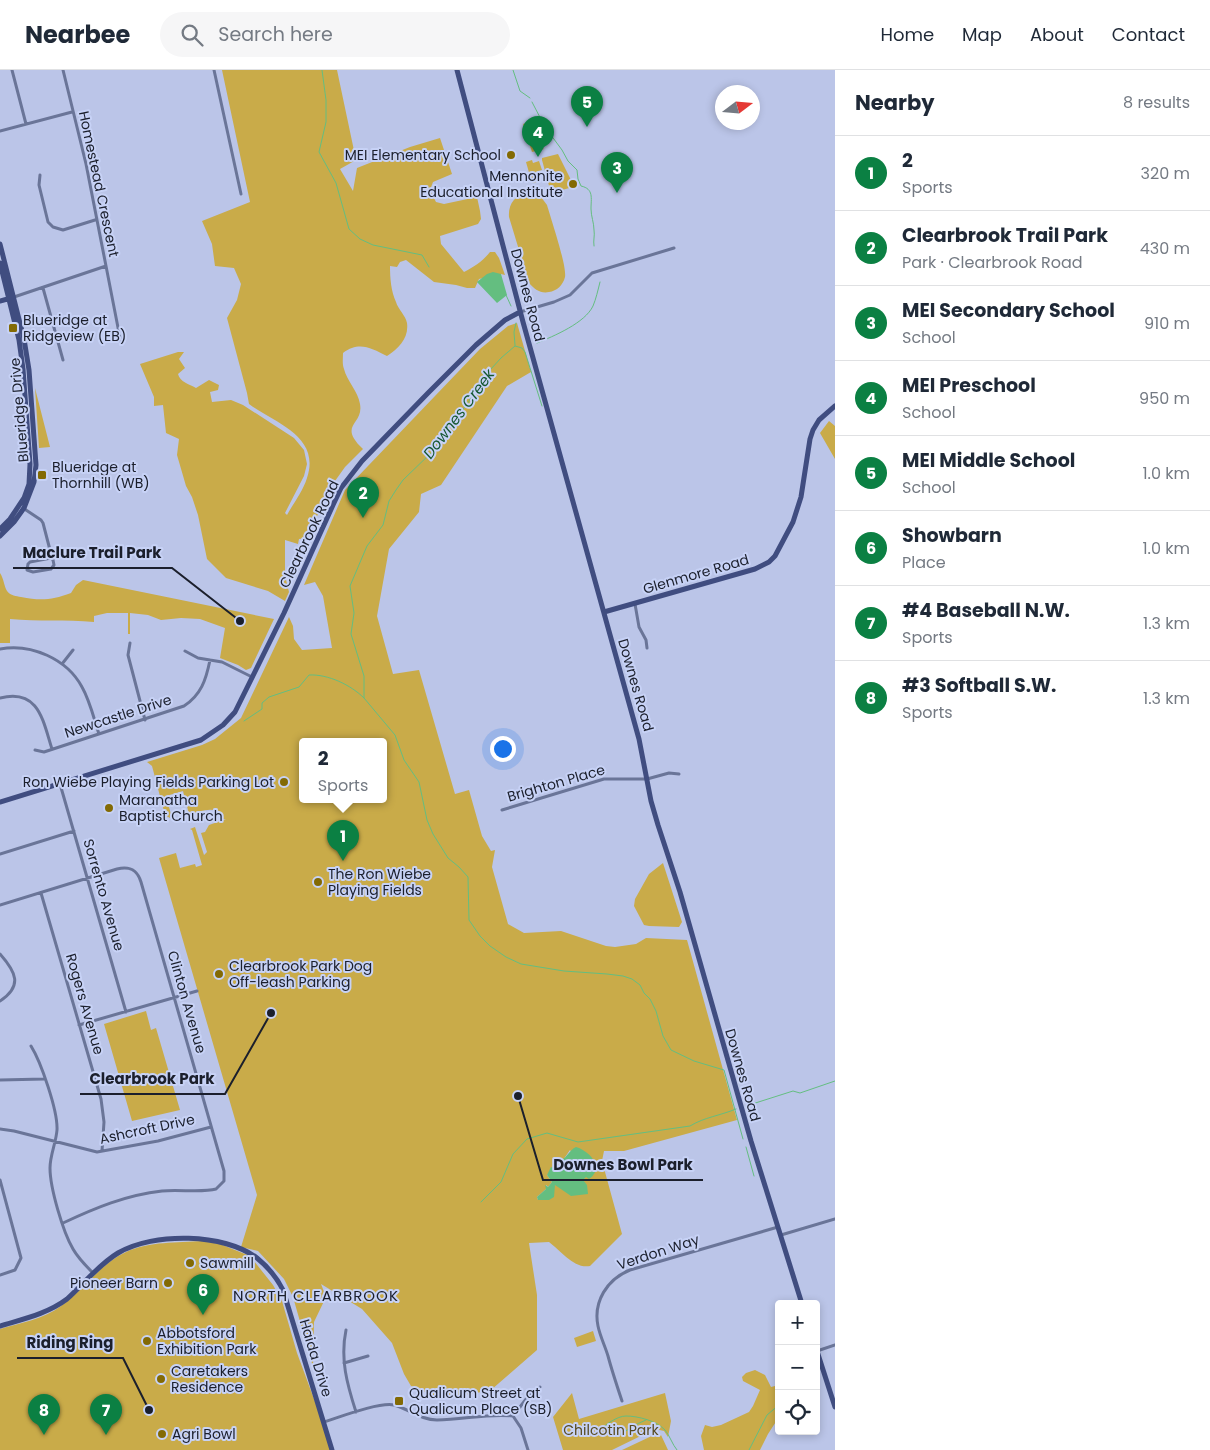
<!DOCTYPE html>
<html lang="en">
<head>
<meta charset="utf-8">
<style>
  :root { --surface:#fff; --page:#f6f6f7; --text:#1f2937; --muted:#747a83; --line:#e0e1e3; --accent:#0b8043 }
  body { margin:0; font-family:Poppins,sans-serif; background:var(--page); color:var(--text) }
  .controls { position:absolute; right:15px; bottom:15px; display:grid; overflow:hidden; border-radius:5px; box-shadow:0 2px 8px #0003 }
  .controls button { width:45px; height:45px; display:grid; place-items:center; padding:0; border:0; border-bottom:1px solid var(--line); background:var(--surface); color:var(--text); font:25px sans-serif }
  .compass { position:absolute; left:715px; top:15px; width:45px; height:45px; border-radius:50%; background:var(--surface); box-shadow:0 2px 8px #0003; rotate:74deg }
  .you { position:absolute; left:502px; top:678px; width:18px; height:18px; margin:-12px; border:4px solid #fff; border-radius:50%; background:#1a73e8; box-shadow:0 0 0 8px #1a73e833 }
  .badge { display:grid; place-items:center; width:32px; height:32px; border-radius:50%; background:var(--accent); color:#fff; font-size:16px; font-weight:700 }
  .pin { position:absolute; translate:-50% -41px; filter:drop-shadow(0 1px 2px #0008) }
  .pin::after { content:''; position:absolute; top:26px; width:18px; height:15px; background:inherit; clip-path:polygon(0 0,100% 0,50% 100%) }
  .popup { position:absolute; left:299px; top:668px; width:88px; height:65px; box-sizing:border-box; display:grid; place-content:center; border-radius:5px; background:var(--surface); filter:drop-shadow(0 1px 4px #0005); font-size:16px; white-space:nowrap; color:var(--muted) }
  .popup b { font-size:19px; color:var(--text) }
  .popup::after { content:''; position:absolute; left:50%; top:100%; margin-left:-10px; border:10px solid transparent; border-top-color:var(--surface) }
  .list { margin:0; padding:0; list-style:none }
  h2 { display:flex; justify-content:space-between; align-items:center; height:65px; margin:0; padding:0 20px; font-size:21px }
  h2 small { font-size:16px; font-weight:400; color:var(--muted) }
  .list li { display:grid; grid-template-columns:32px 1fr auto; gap:15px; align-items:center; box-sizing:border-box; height:75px; padding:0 20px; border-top:1px solid var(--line) }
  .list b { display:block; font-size:19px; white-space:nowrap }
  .list p { margin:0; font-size:16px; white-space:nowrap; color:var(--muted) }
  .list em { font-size:16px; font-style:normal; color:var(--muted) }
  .icon { flex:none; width:28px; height:28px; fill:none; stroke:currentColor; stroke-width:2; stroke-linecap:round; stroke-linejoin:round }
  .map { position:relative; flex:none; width:835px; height:1380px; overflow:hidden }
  header { display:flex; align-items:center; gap:30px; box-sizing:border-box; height:70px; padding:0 25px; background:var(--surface); border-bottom:1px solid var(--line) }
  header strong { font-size:24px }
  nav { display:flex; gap:28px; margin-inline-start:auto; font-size:18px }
  .search { width:350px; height:45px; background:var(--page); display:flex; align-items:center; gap:12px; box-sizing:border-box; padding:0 18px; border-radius:28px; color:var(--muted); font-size:19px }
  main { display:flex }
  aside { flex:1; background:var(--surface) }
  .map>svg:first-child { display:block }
</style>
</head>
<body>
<header>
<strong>Nearbee</strong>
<div class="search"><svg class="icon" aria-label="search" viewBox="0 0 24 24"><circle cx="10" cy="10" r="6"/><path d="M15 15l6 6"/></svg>Search here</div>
<nav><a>Home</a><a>Map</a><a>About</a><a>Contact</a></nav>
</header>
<main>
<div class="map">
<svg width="835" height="1380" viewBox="0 0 835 1380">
  <rect width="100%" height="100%" fill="#bbc5e8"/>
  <path fill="#c9ab49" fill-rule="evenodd" d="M222,0h115l19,90 -16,9 13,22 4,-23 53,-21 30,-9 12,36 -19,8 -3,8 6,12 8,2 33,-7 3,14 1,8 -3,5 -38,12 1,8 23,28c10,-5 19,-11 26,-20h5l4,6 6,17 -4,-1 -22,5 -4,9h-8l-11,-3 -22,-3 -28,-22 -6,2 -3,5 -7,-1c0,12 1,25 6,36 2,7 10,14 11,21 2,15 -8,25 -20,33 -16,-8 -28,-15 -44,-3 0,5 -1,11 1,16 3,12 14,22 16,35 4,21 -23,20 3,45l-18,18 -15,21 -23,50 -8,1 -1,5 -13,-4v36l4,16 -4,9 -17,-10 -42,-13 -19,-19 -9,-44 -6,-18 -6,-11 -9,-31 2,-16 -13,-6 -3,-28 -9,1v-9l-14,-33 38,-12h6l-5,7 6,9 -7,6c2,8 11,10 18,14l13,-8 10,5 -1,5 -8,2 2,10 19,-2 12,5 51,33 10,12 3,14 -3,12 -19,37 2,2c6,-11 16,-24 20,-37 14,-42 -32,-55 -58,-74l-2,-11 -20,-75 10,-18 4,-16 -7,-16 -19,-2 -3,-22 -10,-23 48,-19z
    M530,52l9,22 5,5 -12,3 -9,-28z
    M558,84l16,32 -1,1 -22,6 -9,-33v-2z
    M532,90l1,3 6,-2 3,9 -4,1 3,10 -9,2 -6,-21z
    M528,123l13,4 6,8c4,14 20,61 18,72 -2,8 -8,14 -16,15 -8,2 -15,-3 -20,-9l-20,-66c-1,-13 6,-22 19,-24z
    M517,253l14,49 -24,14 -66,99 -20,9 -2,18 -30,37 -12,67 16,58 26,-4 36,124 14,-4 13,46 9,15 4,-1 -3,17 16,57 16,9 37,-2 45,15 9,1 21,-3 10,-6 41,2 50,180 -113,31h-20l-2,10 20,73 -32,32c-16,3 -29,-15 -41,-24l-20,1 8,52v55l-46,40 -25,5 -33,1 -22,-10 -7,-12 -12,-31 -30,-34 -41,-25 5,13 -12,25 -1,45 -20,-70 -9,-18 -26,-28 -17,-4 16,-52 -98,-337 17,-5 4,15 15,-4 1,3 6,-2 -10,-35 -2,-1 5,-2 9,28 3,-3 -6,-19 4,-1 4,-7 17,-6h-3v-5c-10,-8 -22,-3 -34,0l-6,-23 -17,5 6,22h-2l-5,-3 -13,-49 -5,-4 55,-17 13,-6 26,-21 48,-101 4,9 1,13 8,11 30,-2 -9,-52 -8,-14 -11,3 41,-95 135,-141 28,-23zM303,672h80v58h-80zM570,1080l16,26 -3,4 -28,5 -17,15 -1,-3 9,-8v-4l2,2 4,-5 -5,-7 8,-6 4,1 2,-7z
    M35,318l2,8 13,51 -11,1z
    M829,351l6,5v33l-15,-26z
    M0,503c4,6 4,13 7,18 4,5 9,5 14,6 20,4 31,3 50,-4l5,-8 7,-5 191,39 -23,49 -5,2 -8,-5 -18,-7 5,-30 -25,-9 -19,-1 -20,2 -13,-5 -18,-2v21h-2v-21h-21l-13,3v6c-28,-3 -56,0 -84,-3v24h-10z
    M663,793l19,59 -3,5 -30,-1 -5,-1 -10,-19 1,-7 14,-25z
    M146,941l5,19 5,-2 24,82 -48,11 -28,-97z
    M202,1171l18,3 30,12 23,29 9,16 15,52 24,65 10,32h-331v-121c20,-6 44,-10 61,-23 23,-16 39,-42 65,-54 24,-11 51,-9 76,-11z
    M593,1261l3,10 -19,6 -3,-9z
    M755,1300l10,5 6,12 8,-2v32l-11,17 -8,16h-56l-3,-14 4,-11 7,2 9,-2 28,-13 4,-6 7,-16 -17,-9 -1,-4 4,-4z
    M572,1323l7,26 86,-26 6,28 -3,16 -4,-6 -9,-2 -43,21h-49l-10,-33z
    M656,1364l5,1 7,15h-46z"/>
  <path fill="#64be80" d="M493,202l8,2 6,21 -10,8 -20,-21 10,-8z
    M576,1077c14,4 29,21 13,32l-3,-2 -3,3 4,5 1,9 -17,2 -16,-11 -1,12 -5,3h-11l-1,-3 9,-8 -1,-4 3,2 4,-5 -5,-7 4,-8 8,3 2,-10c7,-3 8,-10 15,-13z"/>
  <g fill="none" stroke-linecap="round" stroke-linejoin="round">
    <path stroke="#64be80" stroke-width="1" d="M322,0l4,30v22l-7,30 17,31 13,46 11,10 13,6 49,10 7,12
      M513,0l7,21 10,7
      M532,32l13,25 17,23 6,11 9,9 1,9 3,7c13,3 10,12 10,23 0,7 3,14 3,21 1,6 -1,10 0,16
      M506,225l5,11
      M537,273c17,-7 48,-20 56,-37 3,-7 5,-16 7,-24
      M515,275l-1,-13 2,-9
      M515,276l-14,12 -21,23 -11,20 -36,50 -30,29 -7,10 -7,11 -6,24 -16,21 -17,40 4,27 -3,21 13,42v22l31,37 9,25 15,22 8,38 6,14 15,24 11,9 9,10 1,43 11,16 10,10 16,11 15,7 43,7 43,3 16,2 9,3 8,6 4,8 6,6 6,12 7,25 8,14 23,11 30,9 19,69
      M515,276l7,2 3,4 17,54
      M244,651l18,-12v-6l7,-6 30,-10 10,-12c19,-1 42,10 55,23
      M746,1036l47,-15 7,2 35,-12
      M746,1077l8,29
      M481,1132l20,-20 12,-28 14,-15 20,-6 31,9 112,-16c15,-9 29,-10 46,-17
      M599,1361c6,-6 18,-15 27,-15 12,0 31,5 39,14 5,6 7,14 12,20
      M617,1366c10,-5 18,-12 29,-16
      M749,1380l18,-35 12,-10"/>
    <path stroke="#6a7598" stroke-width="3" d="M12,0l14,54
      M214,0l27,124
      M0,61l72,-19
      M40,105l-1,10 9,37 5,5 10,3 32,-10
      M106,196l15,77
      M43,218l20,72
      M14,227l92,-31 -20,-102 -23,-94
      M520,242l34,-10 16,-7 22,-22 82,-25
      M23,438l18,12 2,3 7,27 1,8 2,2 1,5 -3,4 -18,3 -6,-2 1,-6 2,-2 21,-4
      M635,534l4,23 7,13 1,8
      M130,573l-2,12 17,65
      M0,579c31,-6 67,10 82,38 8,14 12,32 17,47
      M185,581l13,7 24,4 30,15
      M62,594l11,-14
      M0,628c39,-10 43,23 52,51
      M35,680l9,2 140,-46c17,-11 22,-26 26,-46
      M60,714l66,228
      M502,740l102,-31h43l22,-6 10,1
      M0,784l74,-23
      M41,823l60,206 3,23 -2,29
      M0,835l117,-36c12,-3 20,0 24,13l83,289v10l-8,8c-14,4 -38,0 -54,2 -36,4 -67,17 -99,32
      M0,884c16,18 23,32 0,47
      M79,955l118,-34
      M31,976c10,16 27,65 26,84 -1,13 -7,25 -7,38 0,20 13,64 23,81 5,9 13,17 20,24
      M0,1010l44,-1
      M0,1059l14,2 83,21 61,-11 53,-14
      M0,1110l21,78 -6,12 -15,5
      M781,1165l54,-16
      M346,1260c-6,29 1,54 10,82
      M817,1281l18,-6
      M344,1293l24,-7
      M622,1331c-5,-15 -10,-30 -14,-45 -3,-10 -8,-20 -10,-30 -5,-24 9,-47 32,-56l148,-43
      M513,1346l17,-22 10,-7
      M513,1346l8,12 7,22
      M324,1352c16,-5 55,-20 70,-17 15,4 27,15 43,15 26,0 51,-7 76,-4"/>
    <path stroke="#404d80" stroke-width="5" d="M457,0l66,252 116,417 12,62 7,24 22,67 71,249 51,163
      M0,174l24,95 5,31 7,95 -2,17 -10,26 -10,14 -14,14
      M0,193l19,77 4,29 7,95 -1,20 -5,14 -14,21 -10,10
      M0,231l11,-3
      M604,542l151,-43 14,-7 6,-6 18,-34 8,-25 9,-58 3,-9 6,-10 16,-14
      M0,732l201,-62 22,-15 12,-13 49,-99 49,-108 8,-17 21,-27 66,-68 48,-48 29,-25 15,-8
      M0,1256c23,-7 47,-12 67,-27 17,-15 31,-34 51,-46 36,-21 106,-20 139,5 11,9 20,20 26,32l49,160
      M816,1278l19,59"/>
  </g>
  <g fill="#836a04" stroke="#c7d2f6" stroke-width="2">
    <circle cx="511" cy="85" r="5"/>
    <circle cx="573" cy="114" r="5"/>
    <rect x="8" y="253" width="10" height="10" rx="2.5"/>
    <rect x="37" y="400" width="10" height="10" rx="2.5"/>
    <circle cx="284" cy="712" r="5"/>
    <circle cx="109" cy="738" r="5"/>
    <circle cx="318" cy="812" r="5"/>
    <circle cx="219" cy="904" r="5"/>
    <circle cx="190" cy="1193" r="5"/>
    <circle cx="168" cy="1213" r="5"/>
    <circle cx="147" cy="1271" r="5"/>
    <circle cx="161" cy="1309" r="5"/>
    <rect x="394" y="1326" width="10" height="10" rx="2.5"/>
    <circle cx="162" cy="1364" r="5"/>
  </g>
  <g text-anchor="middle" stroke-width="4" stroke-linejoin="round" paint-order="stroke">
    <g font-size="14" fill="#1b1f2c" stroke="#c7d2f6" text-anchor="start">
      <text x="501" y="90" text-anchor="end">MEI Elementary School</text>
      <text x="563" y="111" text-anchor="end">Mennonite<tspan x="563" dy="16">Educational Institute</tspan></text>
      <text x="23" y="255">Blueridge at<tspan x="23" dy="16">Ridgeview (EB)</tspan></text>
      <text x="52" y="402">Blueridge at<tspan x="52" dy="16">Thornhill (WB)</tspan></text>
      <text x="274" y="717" text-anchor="end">Ron Wiebe Playing Fields Parking Lot</text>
      <text x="119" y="735">Maranatha<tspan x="119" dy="16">Baptist Church</tspan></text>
      <text x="328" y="809">The Ron Wiebe<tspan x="328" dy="16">Playing Fields</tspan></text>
      <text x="229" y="901">Clearbrook Park Dog<tspan x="229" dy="16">Off-leash Parking</tspan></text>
      <text x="200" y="1198">Sawmill</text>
      <text x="158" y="1218" text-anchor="end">Pioneer Barn</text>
      <text x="157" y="1268">Abbotsford<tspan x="157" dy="16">Exhibition Park</tspan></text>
      <text x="171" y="1306">Caretakers<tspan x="171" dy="16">Residence</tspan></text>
      <text x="409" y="1328">Qualicum Street at<tspan x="409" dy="16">Qualicum Place (SB)</tspan></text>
      <text x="172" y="1369">Agri Bowl</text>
    </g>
    <g font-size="14" fill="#1b1f2c" stroke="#c7d2f6">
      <text transform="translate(99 114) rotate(78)" y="5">Homestead Crescent</text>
      <text transform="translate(528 225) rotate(75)" y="5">Downes Road</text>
      <text transform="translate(19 340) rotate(-95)" y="5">Blueridge Drive</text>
      <text transform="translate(309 464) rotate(-64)" y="5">Clearbrook Road</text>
      <text transform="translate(696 504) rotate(-16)" y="5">Glenmore Road</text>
      <text transform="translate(636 615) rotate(74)" y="5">Downes Road</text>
      <text transform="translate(118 646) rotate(-18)" y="5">Newcastle Drive</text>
      <text transform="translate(556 713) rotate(-16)" y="5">Brighton Place</text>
      <text transform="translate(104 825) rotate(74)" y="5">Sorrento Avenue</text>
      <text transform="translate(187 932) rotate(74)" y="5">Clinton Avenue</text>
      <text transform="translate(85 934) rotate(74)" y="5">Rogers Avenue</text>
      <text transform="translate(743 1005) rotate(74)" y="5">Downes Road</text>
      <text transform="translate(147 1059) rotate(-12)" y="5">Ashcroft Drive</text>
      <text transform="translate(658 1182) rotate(-18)" y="5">Verdon Way</text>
      <text transform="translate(316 1288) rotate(73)" y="5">Haida Drive</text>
    </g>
    <g font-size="14" fill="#574a20" stroke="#c7d2f6">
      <text x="611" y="1365">Chilcotin Park</text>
    </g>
    <g font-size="15" font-style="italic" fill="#15572f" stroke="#c7d2f6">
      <text transform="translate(459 344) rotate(-53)" y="5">Downes Creek</text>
    </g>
    <g font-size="15" letter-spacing="1" fill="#1b1f2c" stroke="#c7d2f6">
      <text x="316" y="1231">NORTH CLEARBROOK</text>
    </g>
  </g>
  <path fill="none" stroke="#1b1f2c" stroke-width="2" d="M240 551L172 498H13M271 943L225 1024H80M518 1026L543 1110H703M149 1340L123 1288H17"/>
  <g fill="#1b1f2c" stroke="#c7d2f6" stroke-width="2">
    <circle cx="240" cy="551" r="5"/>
    <circle cx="271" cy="943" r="5"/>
    <circle cx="518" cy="1026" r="5"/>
    <circle cx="149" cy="1340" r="5"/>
  </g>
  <g font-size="15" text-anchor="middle" font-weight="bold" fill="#1b1f2c" stroke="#c7d2f6" stroke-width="4" stroke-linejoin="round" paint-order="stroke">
    <text x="92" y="488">Maclure Trail Park</text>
    <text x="152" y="1014">Clearbrook Park</text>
    <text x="623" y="1100">Downes Bowl Park</text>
    <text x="70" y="1278">Riding Ring</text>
  </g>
</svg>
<div class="controls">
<button>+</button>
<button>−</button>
<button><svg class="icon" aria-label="locate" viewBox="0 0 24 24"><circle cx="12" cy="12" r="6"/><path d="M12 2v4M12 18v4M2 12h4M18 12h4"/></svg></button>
</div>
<svg class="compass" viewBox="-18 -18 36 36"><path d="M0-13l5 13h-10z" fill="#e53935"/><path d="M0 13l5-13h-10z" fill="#747a83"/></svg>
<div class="you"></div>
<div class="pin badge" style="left:343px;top:791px">1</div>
<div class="popup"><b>2</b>Sports</div>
<div class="pin badge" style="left:363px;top:448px">2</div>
<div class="pin badge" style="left:617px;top:123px">3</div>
<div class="pin badge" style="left:538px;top:87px">4</div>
<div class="pin badge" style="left:587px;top:57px">5</div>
<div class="pin badge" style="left:203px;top:1245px">6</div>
<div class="pin badge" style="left:106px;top:1365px">7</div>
<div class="pin badge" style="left:44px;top:1365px">8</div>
</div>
<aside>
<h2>Nearby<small>8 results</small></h2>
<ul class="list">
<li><span class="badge">1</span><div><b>2</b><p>Sports</p></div><em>320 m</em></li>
<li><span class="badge">2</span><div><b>Clearbrook Trail Park</b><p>Park · Clearbrook Road</p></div><em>430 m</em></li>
<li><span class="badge">3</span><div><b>MEI Secondary School</b><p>School</p></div><em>910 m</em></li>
<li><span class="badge">4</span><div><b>MEI Preschool</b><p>School</p></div><em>950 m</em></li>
<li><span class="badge">5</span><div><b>MEI Middle School</b><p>School</p></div><em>1.0 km</em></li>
<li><span class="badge">6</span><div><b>Showbarn</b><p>Place</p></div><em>1.0 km</em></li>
<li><span class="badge">7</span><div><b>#4 Baseball N.W.</b><p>Sports</p></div><em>1.3 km</em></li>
<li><span class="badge">8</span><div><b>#3 Softball S.W.</b><p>Sports</p></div><em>1.3 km</em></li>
</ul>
</aside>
</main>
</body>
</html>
